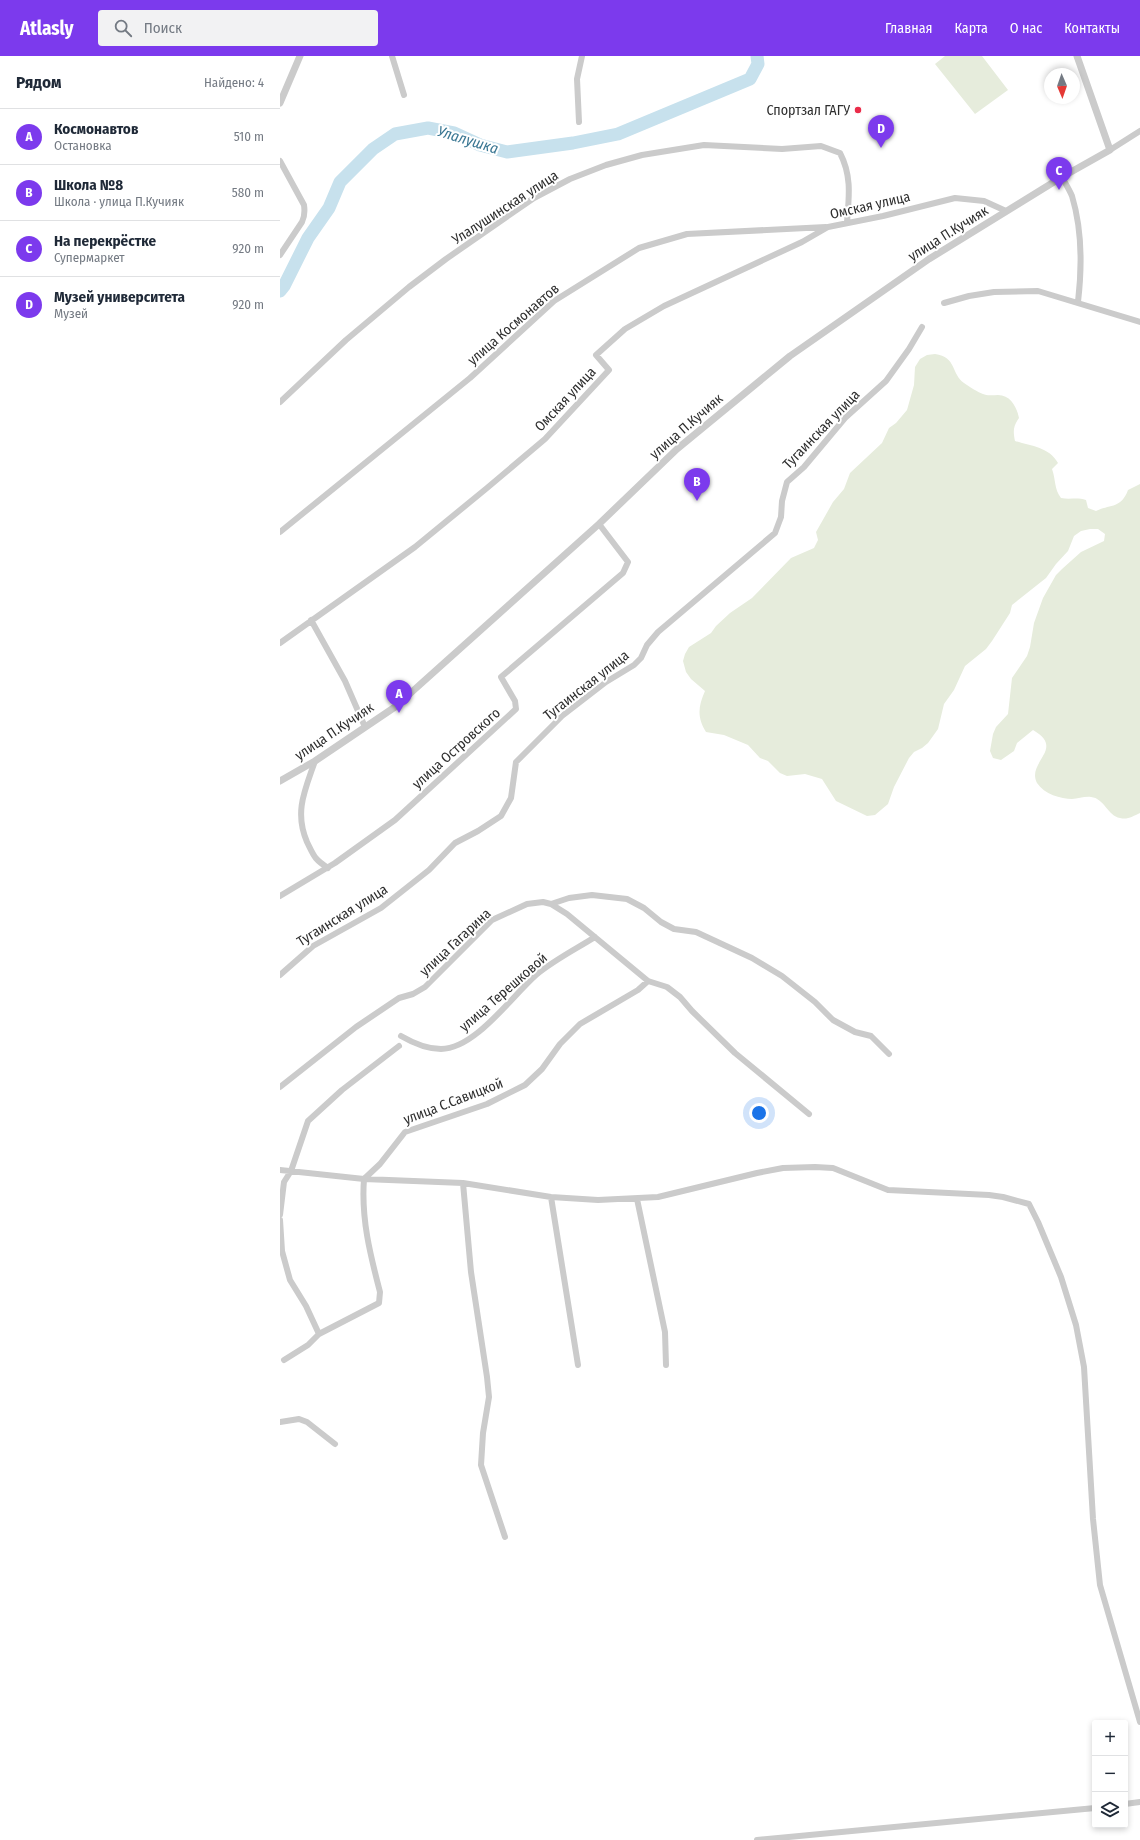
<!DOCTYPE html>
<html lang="ru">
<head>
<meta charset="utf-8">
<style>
  :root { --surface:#fff; --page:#f2f2f3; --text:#1f2937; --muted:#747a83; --line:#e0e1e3; --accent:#7c3aed }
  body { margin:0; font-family:"Fira Sans Condensed",sans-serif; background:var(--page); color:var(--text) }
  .controls { position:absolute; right:12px; bottom:12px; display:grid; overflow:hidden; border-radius:4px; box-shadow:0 2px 6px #0003 }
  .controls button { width:36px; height:36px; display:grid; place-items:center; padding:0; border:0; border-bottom:1px solid var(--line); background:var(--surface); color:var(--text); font:20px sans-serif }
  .compass { position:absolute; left:764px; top:12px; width:36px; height:36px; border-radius:50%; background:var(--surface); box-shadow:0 2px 6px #0003; rotate:178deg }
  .you { position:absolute; left:479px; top:1057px; width:14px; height:14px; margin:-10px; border:3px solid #fff; border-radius:50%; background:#1a73e8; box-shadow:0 0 0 6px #1a73e833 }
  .badge { display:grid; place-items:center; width:26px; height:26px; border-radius:50%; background:var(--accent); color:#fff; font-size:13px; font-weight:700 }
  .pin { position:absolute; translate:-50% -33px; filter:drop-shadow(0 1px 2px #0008) }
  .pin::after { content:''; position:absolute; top:21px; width:14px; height:12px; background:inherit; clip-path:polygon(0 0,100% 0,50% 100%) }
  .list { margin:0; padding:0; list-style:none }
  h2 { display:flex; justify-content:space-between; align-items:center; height:52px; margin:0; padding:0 16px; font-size:17px }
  h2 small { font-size:13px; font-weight:400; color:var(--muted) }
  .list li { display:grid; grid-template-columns:26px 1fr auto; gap:12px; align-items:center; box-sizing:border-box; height:56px; padding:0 16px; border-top:1px solid var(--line) }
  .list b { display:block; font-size:15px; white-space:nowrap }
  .list p { margin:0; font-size:13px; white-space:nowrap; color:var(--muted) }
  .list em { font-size:13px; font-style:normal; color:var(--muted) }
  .icon { flex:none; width:22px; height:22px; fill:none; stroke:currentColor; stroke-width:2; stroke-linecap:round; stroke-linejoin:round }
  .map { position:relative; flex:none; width:860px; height:1784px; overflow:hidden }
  header { display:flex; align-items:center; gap:24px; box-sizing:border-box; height:56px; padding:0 20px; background:var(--accent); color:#fff }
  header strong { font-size:19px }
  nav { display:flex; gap:22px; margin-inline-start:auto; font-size:14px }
  .search { width:280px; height:36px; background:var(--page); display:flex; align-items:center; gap:10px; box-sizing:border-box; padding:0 14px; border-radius:4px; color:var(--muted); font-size:15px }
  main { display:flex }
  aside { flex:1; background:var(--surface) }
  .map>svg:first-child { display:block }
</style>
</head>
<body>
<header>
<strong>Atlasly</strong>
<div class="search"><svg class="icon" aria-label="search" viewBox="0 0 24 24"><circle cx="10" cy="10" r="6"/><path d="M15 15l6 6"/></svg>Поиск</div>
<nav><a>Главная</a><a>Карта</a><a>О нас</a><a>Контакты</a></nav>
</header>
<main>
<aside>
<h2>Рядом<small>Найдено: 4</small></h2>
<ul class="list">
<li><span class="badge">A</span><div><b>Космонавтов</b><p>Остановка</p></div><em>510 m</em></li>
<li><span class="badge">B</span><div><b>Школа №8</b><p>Школа · улица П.Кучияк</p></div><em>580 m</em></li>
<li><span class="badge">C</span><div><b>На перекрёстке</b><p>Супермаркет</p></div><em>920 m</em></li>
<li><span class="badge">D</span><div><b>Музей университета</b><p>Музей</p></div><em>920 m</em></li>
</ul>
</aside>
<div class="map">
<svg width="860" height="1784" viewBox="0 0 860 1784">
  <rect width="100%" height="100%" fill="#fff"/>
  <path fill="#e6ecdc" d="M665,0h37l26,34 -33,24 -40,-50z
    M655,298c22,3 16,20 29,29 4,3 15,10 19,11 4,2 10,1 15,1 13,0 19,13 21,23 -6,8 -6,13 -4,23 16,5 34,6 43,22l-6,6c4,11 2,20 9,29 9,2 16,-1 25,2l2,8 8,3c14,-7 25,-2 32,-21l12,-6v329c-7,3 -12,7 -20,5 -12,-2 -16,-20 -29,-21 -6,-1 -13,2 -19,2 -11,0 -28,-5 -35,-16 -11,-21 29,-34 -4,-53l-16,13 -3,8 -13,9 -8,-2 -3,-7 3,-17 3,-7 12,-13 4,-36 15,-22 3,-9 4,-24 9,-25 13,-23 6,-6 19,-17 23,-11 1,-7 -7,-5h-8l-9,2 -7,5 -6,15 -12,13 -10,14 -34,27 -2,8 -18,28 -6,8 -21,17 -11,24 -10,14 -6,25 -10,14 -6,5 -8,4 -5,6 -15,29 -6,17 -13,11 -8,1 -31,-15 -14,-22 -17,-5 -18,2 -7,-3 -12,-12 -8,-3 -12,-13 -24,-10 -18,-3c-9,-15 -8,-25 -1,-41l-14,-12 -5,-7 -3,-11 2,-7 4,-7 22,-14 5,-7 14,-13 22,-15 39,-40 23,-10 4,-8 -2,-8 4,-7 13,-23 11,-13 6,-16 32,-30 7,-15 7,-5 11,-13 7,-25 1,-18 5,-8 7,-4z"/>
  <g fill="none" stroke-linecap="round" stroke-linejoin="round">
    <path stroke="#c7e1ed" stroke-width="13" d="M0,235l4,-5 24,-48 21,-30 11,-26 33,-33 22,-15 33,-6 26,5 26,12 27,7 66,-9 45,-9 132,-55 8,-15 -1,-8"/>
    <path stroke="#cbcbcb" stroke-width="6" d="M112,0l12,39
      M299,66l-2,-43 5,-23
      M830,94l30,-19
      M0,105l24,44c1,7 1,11 -2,17l-22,33
      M782,121c3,6 7,12 10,19 10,33 10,72 6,106
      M664,247l25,-7 25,-4 44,-1 102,31
      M0,346l66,-62 63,-53 37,-28 69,-48 19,-13 36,-19 36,-14 36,-10 62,-10 78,4 39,-3 19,7c12,23 9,44 7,69
      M0,476l190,-154 84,-77 85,-53 48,-14 139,-7
      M31,564l34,61 20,46
      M0,587l135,-96 72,-59 58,-49 64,-69 -13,-15 29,-26 39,-23 138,-64 26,-15 55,-11 72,-18 29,3 22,10
      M35,705c-10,29 -21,51 -8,81 7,14 7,17 21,26
      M0,840l55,-33 60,-43 121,-111 -1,-8 -14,-24 122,-104 5,-11 -29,-38
      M271,848l18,-6 23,-3 35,4 17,9 17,14 13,7 22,3 56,26 30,18 33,26 18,18 22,12 16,4 18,18
      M0,919l33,-29 68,-38 48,-38 26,-27 23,-12 23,-15 10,-18 5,-36 46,-46 44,-34 28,-17 7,-7 6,-13 11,-13 117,-99 6,-16 1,-16 5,-19 17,-15 41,-49 41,-37 23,-32 13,-22
      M121,980c12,7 26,13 40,13 34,0 71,-53 95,-74 18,-15 40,-26 59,-38
      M0,1031l76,-60 43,-29 14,-4 12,-7 67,-67 35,-16 16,-2 8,2 16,10 81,67 19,6 13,10 12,14 43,42 74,61
      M0,1114l84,9 99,4 88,14 47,3 60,-3 99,-24 26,-5 32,-1 18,1 55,22 101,5 14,2 26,7 9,18 23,55 15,48 8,42 9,152 7,66 40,137
      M183,1127l8,89 16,105 2,20 -6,36 -2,32 24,72
      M271,1141l27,168
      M357,1143l28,133 1,33
      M0,1159l4,-33 7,-11 17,-50 34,-31 57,-44
      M0,1164l2,31 8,29 16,26 13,28
      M4,1304l24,-15 11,-11 60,-31 1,-11c-10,-38 -19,-74 -16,-113l16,-15 25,-32 82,-28 38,-19 17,-16 18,-25 20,-20 58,-34 10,-9
      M0,1366l19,-3 8,3 28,22
      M845,1748l15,-2
      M477,1784l338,-32"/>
    <path stroke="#cbcbcb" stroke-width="7" d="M0,47l20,-47
      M0,725l35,-20 80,-54 204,-183 78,-75 113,-93 139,-97 133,-82 48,-27 -33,-94"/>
  </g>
  <circle fill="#ea2c49" stroke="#fff" stroke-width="1.5" cx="578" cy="54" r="4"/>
  <g text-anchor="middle" stroke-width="4" stroke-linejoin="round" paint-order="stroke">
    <g font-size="14" fill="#2e2e2e" stroke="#fff" text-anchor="end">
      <text x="570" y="59">Спортзал ГАГУ</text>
    </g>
    <g font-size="14" fill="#2e2e2e" stroke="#fff">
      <text transform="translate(590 149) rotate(-13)" y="5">Омская улица</text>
      <text transform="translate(225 151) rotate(-33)" y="5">Улалушинская улица</text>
      <text transform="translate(668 177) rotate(-32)" y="5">улица П.Кучияк</text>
      <text transform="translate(233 268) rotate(-41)" y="5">улица Космонавтов</text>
      <text transform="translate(285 343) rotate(-47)" y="5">Омская улица</text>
      <text transform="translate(406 370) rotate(-41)" y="5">улица П.Кучияк</text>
      <text transform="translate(541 373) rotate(-46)" y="5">Тугаинская улица</text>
      <text transform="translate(306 629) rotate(-38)" y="5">Тугаинская улица</text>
      <text transform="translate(54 675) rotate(-34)" y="5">улица П.Кучияк</text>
      <text transform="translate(176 692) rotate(-42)" y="5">улица Островского</text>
      <text transform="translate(62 859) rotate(-32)" y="5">Тугаинская улица</text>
      <text transform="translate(175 886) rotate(-43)" y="5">улица Гагарина</text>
      <text transform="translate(223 936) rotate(-41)" y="5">улица Терешковой</text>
      <text transform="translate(173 1045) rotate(-21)" y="5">улица С.Савицкой</text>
    </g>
    <g font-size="15" font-style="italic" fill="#3a7793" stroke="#fff">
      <text transform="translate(188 84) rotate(17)" y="5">Улалушка</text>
    </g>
  </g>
</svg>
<div class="controls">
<button>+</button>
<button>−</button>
<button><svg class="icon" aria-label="layers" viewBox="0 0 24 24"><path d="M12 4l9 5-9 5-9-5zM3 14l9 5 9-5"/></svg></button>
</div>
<svg class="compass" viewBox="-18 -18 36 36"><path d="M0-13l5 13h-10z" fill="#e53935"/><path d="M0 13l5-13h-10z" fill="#747a83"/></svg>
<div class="you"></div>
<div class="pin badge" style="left:119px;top:657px">A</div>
<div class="pin badge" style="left:417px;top:445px">B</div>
<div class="pin badge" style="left:779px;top:134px">C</div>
<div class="pin badge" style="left:601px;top:92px">D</div>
</div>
</main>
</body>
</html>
